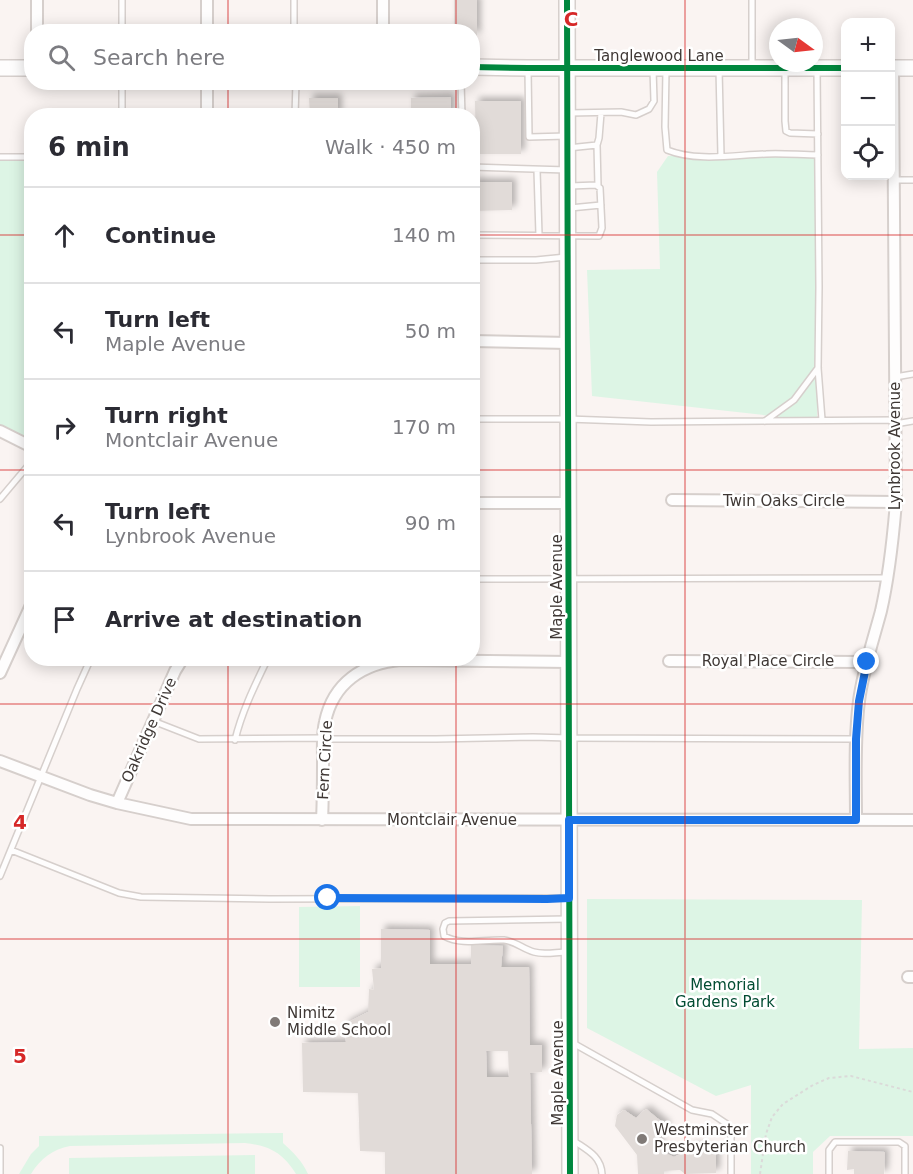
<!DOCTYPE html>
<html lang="en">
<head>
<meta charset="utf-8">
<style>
  :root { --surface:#fff; --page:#f2f2f3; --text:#2b2b33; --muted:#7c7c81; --line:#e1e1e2 }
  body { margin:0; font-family:"DejaVu Sans",sans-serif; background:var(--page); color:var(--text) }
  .controls { position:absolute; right:18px; top:18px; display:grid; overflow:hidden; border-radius:12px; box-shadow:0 3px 15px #0003 }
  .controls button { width:54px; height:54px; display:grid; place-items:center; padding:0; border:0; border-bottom:2px solid var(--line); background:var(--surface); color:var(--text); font:30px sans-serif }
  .compass { position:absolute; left:769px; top:18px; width:54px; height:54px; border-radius:50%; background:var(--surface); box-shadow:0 3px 15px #0003; rotate:105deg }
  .stop { position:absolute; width:18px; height:18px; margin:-14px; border:4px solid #1a73e8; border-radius:50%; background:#fff }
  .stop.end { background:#1a73e8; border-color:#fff; box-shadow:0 2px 6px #0008 }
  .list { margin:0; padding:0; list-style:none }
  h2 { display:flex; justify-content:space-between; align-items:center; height:78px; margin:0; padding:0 24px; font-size:26px }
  h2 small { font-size:20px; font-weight:400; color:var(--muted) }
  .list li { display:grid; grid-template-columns:39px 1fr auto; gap:18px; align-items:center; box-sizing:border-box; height:96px; padding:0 24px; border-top:2px solid var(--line) }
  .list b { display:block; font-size:22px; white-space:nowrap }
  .list p { margin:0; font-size:20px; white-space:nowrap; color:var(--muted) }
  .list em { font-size:20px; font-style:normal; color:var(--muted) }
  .icon { flex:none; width:33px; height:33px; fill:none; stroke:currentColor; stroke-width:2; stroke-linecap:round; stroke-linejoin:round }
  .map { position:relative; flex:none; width:913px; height:1174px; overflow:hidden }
  .search { position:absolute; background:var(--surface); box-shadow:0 3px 15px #0003; left:24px; top:24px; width:456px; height:66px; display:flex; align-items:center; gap:15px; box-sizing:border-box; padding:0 21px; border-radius:24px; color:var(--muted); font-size:22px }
  .panel { position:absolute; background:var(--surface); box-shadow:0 3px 15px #0003; left:24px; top:108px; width:456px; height:558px; border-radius:24px }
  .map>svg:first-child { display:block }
</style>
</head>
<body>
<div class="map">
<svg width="913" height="1174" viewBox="0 0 913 1174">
  <defs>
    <filter id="shadow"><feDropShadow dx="4" dy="-4" stdDeviation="3" flood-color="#0004"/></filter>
  </defs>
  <rect width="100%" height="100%" fill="#faf4f2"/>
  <path fill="#ddf5e5" d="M668,156h149v265l-225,-25 -5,-126 73,-1 -3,-97z
    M0,157h31l1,289 -32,-15z
    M587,899l275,1 -3,149 54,-1v88h-83l-17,16v22h-62v-89l-35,11 -129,-68z
    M360,906v81h-61v-80z
    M283,1133v10c11,10 19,18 25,31h-12c-13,-21 -26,-28 -51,-31l-175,3c-17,3 -30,13 -39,28h-12l12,-20 8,-8v-10z
    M255,1155v19h-186v-16z"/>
  <path fill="#e1dbd8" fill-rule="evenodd" filter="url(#shadow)" d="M454,0h23v36h-5v-4h-18z
    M451,97v19h-40v-18z
    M309,98h29v18h-28z
    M475,101h46v53h-45z
    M472,182h40v28l-40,1z
    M381,929l49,1v34h41v-19l32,1 -2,21h28l1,78h12v27l-12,1 2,101h-147v-22l-25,-1 -2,-58 -55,-1 -1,-49 44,-1 -1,-18 23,-12 1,-23 5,1 -2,-21 9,-1zM486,1051h22l1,26h-22z
    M646,1109l21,17 -8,11 -1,5 9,12 7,3 21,-11 21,7v20l-31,1 -5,-4 -16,1v3h-26l-1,-19 -22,-29 2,-11 7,-5 12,8z
    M848,1151l37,1 -1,22h-30v-5l-7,1z"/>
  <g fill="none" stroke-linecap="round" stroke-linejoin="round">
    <defs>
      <path id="lane" d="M122,0v32
        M294,32v-32
        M752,66v-66
        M719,69l2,87
        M785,69v52l1,10 4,2 28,1
        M817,69l2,218 -1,81 4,52
        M528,70l1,67 38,-1
        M666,70l-1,57 2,23c30,12 67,5 99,4 17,-1 35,1 52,1
        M461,82l1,34
        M569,113l52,-1 15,3 13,-6 5,-8 -1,-32
        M122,116v-34
        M295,116l1,-34
        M597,145l1,41
        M568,148l29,-3 2,-7 2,-25
        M0,157h32
        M472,167l95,3
        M537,170l2,65
        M894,180h19
        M570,208l31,-3
        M472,235l127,1 3,-8 -2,-40 -4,-3 -26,1
        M472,260h64l30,-3
        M895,377l18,-3
        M472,419h96l83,3 245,-2
        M765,421l29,-21 24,-32
        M895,424l18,-3
        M0,499l32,-38
        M472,579l415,-1
        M153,721l46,18 124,-1
        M323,739h113l97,-2 36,1 286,1
        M235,740c7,-29 20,-55 33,-82
        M11,850l108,43 22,4 129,2 298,-1
        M0,876l77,-187 14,-31
        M567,952c-11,0 -23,3 -33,0 -11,-3 -19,-11 -30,-12 -20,-1 -42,6 -60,-4l-1,-7 2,-6 4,-2 119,-2
        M571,1042l121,68 20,4 15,10 4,8v42
        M574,1141c13,9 27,15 28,33
        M0,1148v26
        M829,1174v-24l6,-8h64l6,4v28"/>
      <path id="street" d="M37,0v32
        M383,0v32
        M207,32v-32
        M207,82v34
        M472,341l96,2
        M0,431l32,16
        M672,500l224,2
        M472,503h96
        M669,661l198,1
        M0,673l32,-70
        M0,761l90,34 27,8 74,16 722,1
        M117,803l58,-132 8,-13
        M322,820c1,-20 1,-41 1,-61 0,-12 -1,-25 2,-37 8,-39 38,-59 76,-62l168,2
        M856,820c0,-39 -2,-80 3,-119 4,-31 14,-60 22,-90 8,-35 12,-72 15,-109l-3,-434
        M908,977h5"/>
      <path id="secondary" d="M567,0l3,1174
        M472,67l56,1h318
        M0,68h32
        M890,68h23"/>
    </defs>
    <use href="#lane" stroke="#d6cfcc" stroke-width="8"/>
    <use href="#street" stroke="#d6cfcc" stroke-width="14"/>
    <use href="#secondary" stroke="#d6cfcc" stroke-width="18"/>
    <path stroke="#dbdad9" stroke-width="2" stroke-dasharray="3 3" stroke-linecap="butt" d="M760,1174l6,-40 6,-17 11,-13 30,-19 16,-7 22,-2 62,16"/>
    <use href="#lane" stroke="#fefdfd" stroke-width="5"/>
    <use href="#street" stroke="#fefdfd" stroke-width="10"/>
    <use href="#secondary" stroke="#fefdfd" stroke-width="15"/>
    <defs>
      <path id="cycleway" d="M567,0l3,1174
        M472,67l56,1h318"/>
    </defs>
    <use href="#cycleway" stroke="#fff" stroke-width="10"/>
    <use href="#cycleway" stroke="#00873e" stroke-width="6"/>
  </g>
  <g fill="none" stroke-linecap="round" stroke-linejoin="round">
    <path stroke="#1a73e8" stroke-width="8" d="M328,898l219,1 22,-1v-78h287v-81l3,-38 8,-39"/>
  </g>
  <path fill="none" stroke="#d62828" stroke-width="1.5" stroke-opacity="0.55" d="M228,0v32M456,0v32M685,0v1174M228,82v34M456,82v34M0,235h32M472,235h441M0,470h32M472,470h441M228,658v516M456,658v516M0,704h913M0,939h913"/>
  <g fill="#807a77" stroke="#fff" stroke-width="2">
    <circle cx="275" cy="1022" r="6"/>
    <circle cx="642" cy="1139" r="6"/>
  </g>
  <g text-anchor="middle" stroke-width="5" stroke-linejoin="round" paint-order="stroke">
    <g font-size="15" fill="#3f3835" stroke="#fff">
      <text x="659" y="61">Tanglewood Lane</text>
      <text transform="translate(895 446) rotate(-90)" y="5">Lynbrook Avenue</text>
      <text x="784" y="506">Twin Oaks Circle</text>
      <text transform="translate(557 587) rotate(-90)" y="5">Maple Avenue</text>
      <text x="768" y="666">Royal Place Circle</text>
      <text transform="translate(149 730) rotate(-66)" y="5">Oakridge Drive</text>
      <text transform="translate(325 760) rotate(-87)" y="5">Fern Circle</text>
      <text x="452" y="825">Montclair Avenue</text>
      <text transform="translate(558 1073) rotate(-90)" y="5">Maple Avenue</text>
    </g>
    <g font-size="15" fill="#024c32" stroke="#fff">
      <text x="725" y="990">Memorial<tspan x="725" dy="17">Gardens Park</tspan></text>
    </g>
    <g font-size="15" fill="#3f3835" stroke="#fff" text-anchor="start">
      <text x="287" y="1018">Nimitz<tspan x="287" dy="17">Middle School</tspan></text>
      <text x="654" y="1135">Westminster<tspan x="654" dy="17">Presbyterian Church</tspan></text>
    </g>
  </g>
  <g font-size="20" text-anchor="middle" font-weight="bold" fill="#d62828" stroke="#fff" stroke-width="5" stroke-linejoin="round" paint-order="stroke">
    <text x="571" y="26">C</text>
    <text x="20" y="829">4</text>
    <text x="20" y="1063">5</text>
  </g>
</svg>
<div class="controls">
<button>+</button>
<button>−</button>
<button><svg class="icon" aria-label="locate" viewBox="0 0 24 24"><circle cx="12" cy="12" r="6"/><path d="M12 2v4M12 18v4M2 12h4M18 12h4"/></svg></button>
</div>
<svg class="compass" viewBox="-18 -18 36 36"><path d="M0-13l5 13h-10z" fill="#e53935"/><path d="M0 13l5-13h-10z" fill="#7c7c81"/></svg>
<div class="stop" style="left:328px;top:898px"></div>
<div class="stop end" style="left:867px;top:662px"></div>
<div class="search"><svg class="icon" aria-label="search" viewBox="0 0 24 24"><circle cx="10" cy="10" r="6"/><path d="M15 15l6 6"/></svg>Search here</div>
<section class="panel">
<h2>6 min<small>Walk · 450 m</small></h2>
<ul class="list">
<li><svg class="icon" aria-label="ahead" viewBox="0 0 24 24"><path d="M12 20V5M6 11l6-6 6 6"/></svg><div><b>Continue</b></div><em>140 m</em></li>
<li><svg class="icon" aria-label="left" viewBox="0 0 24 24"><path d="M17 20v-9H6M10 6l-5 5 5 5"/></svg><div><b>Turn left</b><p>Maple Avenue</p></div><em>50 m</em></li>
<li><svg class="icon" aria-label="right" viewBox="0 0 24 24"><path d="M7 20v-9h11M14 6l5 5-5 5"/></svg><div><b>Turn right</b><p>Montclair Avenue</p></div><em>170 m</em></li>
<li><svg class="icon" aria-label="left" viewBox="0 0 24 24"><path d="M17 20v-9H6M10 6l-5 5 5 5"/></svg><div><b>Turn left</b><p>Lynbrook Avenue</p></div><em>90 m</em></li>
<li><svg class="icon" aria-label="arrive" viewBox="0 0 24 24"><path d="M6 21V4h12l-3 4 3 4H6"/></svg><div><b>Arrive at destination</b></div></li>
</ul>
</section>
</div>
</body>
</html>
